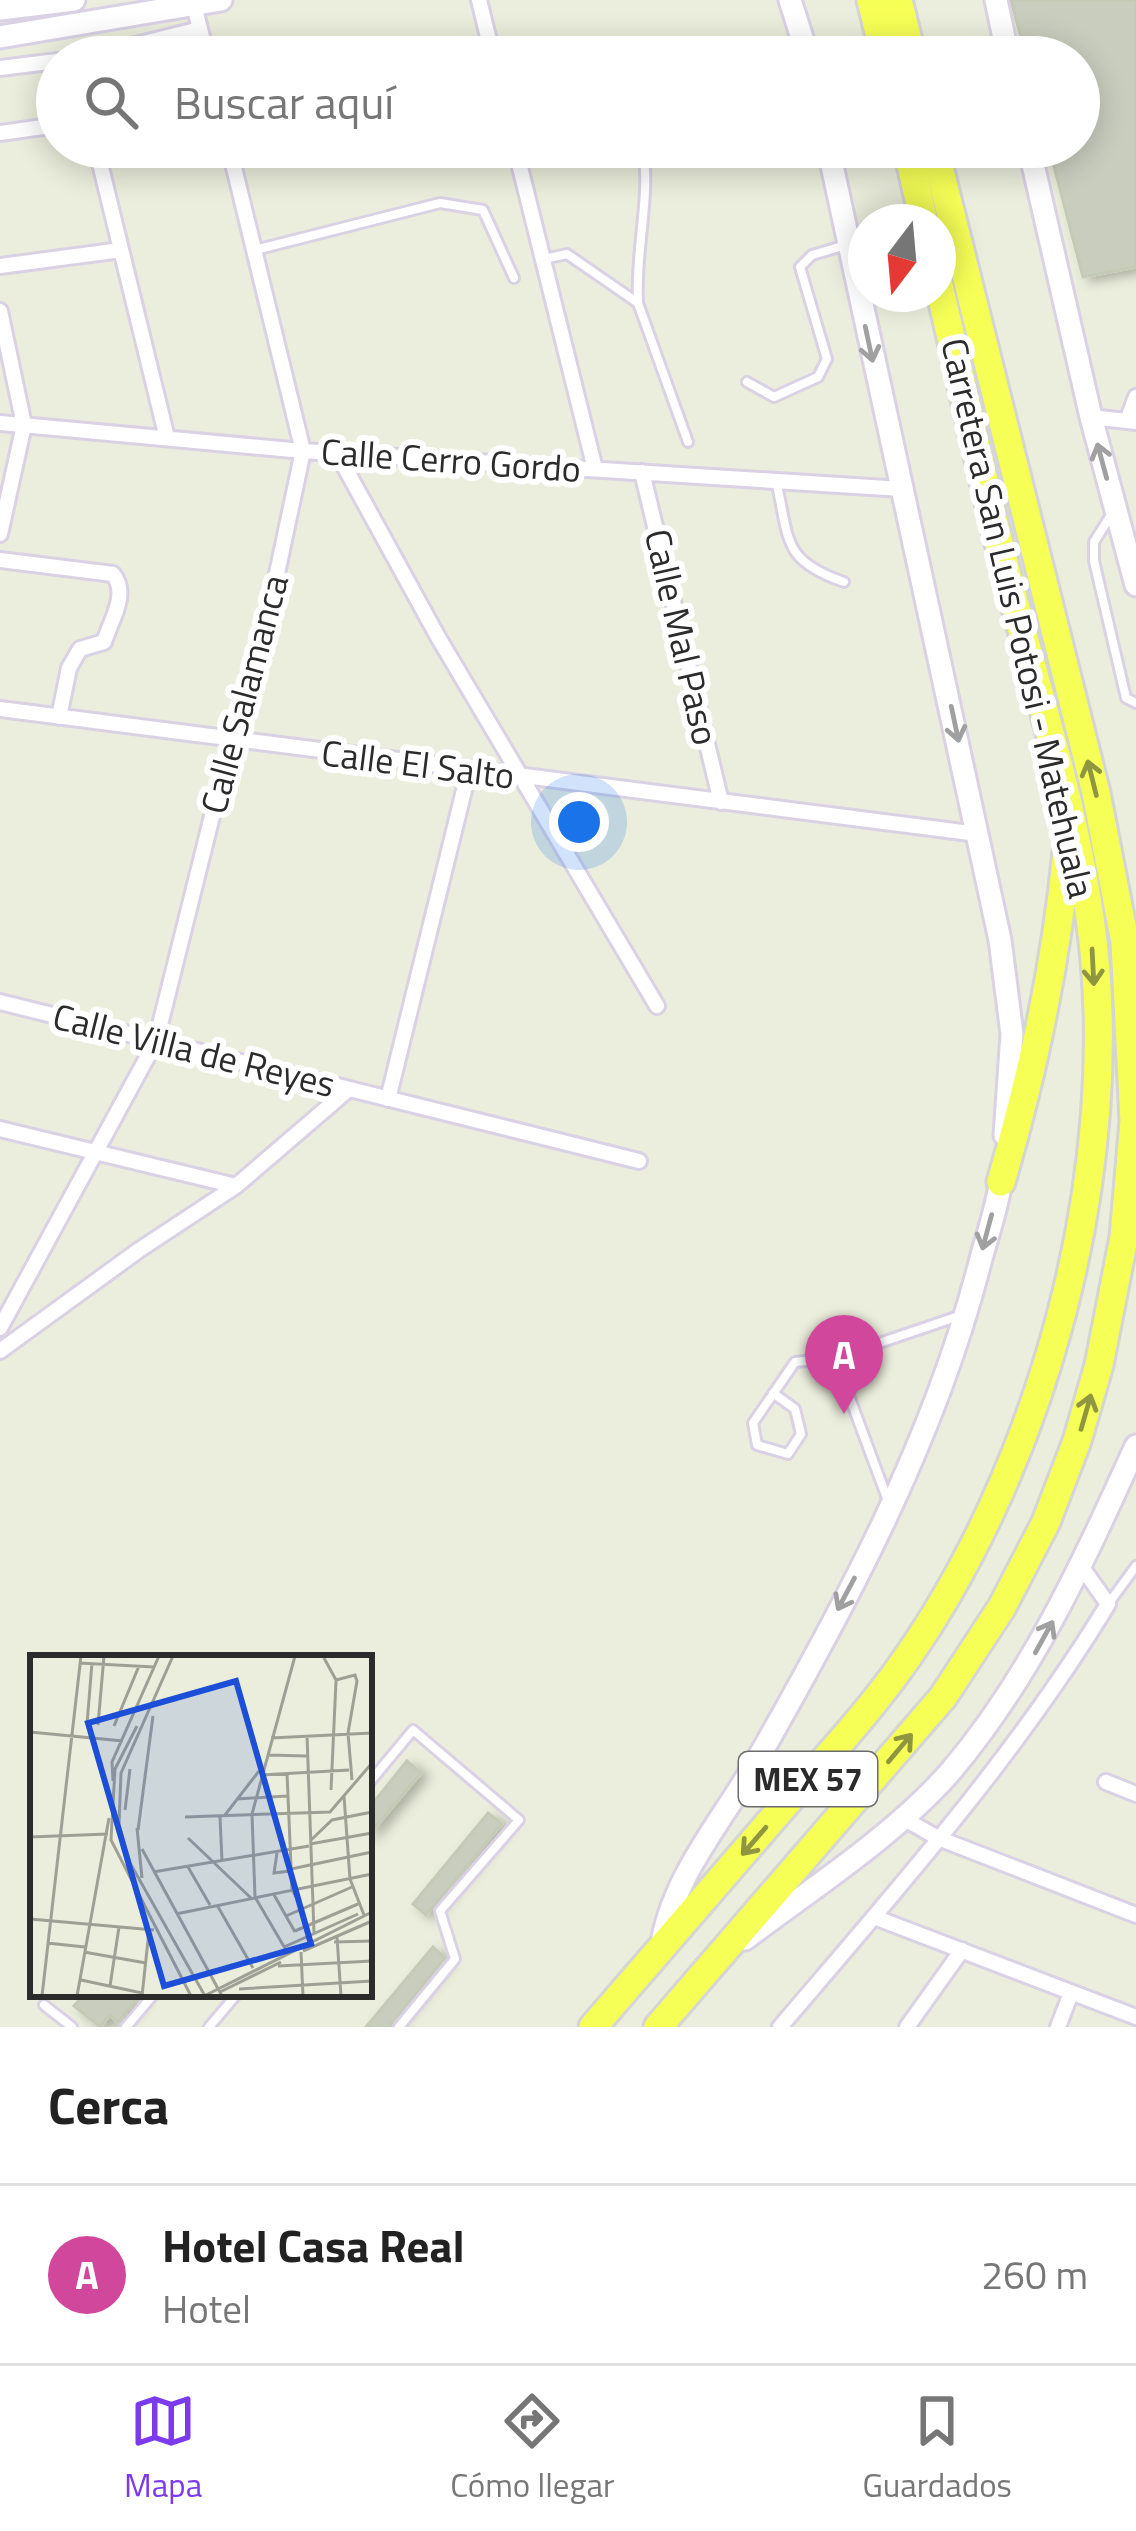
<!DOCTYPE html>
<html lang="es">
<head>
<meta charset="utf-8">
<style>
  :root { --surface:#fff; --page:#f2f2f2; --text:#222; --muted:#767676; --line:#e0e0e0; --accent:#7c3aed }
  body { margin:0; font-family:"Titillium Web",sans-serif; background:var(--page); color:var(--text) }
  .compass { position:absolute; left:848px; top:204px; width:108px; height:108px; border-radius:50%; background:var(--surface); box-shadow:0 6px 30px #0003; rotate:196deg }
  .you { position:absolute; left:579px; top:822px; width:42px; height:42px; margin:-30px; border:9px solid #fff; border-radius:50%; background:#1a73e8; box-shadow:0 0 0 18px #1a73e833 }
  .badge { display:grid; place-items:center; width:78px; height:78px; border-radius:50%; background:var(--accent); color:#fff; font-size:39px; font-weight:700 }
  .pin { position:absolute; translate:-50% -99px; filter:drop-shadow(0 3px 6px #0008) }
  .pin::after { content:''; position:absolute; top:63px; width:42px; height:36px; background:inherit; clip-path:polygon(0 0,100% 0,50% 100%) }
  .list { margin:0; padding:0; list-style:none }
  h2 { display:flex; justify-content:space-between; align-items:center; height:156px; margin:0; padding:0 48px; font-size:51px }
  h2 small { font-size:39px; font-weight:400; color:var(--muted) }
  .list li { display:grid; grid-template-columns:78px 1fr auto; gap:36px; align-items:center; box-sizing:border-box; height:180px; padding:0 48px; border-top:3px solid var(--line) }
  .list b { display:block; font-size:45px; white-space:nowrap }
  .list p { margin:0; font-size:39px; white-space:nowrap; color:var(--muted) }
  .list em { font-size:39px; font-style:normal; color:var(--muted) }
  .icon { flex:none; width:66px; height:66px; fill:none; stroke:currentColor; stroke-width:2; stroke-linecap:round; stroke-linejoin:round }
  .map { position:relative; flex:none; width:1136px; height:2027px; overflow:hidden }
  .search { position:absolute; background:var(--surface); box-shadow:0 6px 30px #0003; left:36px; right:36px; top:36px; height:132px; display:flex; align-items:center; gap:30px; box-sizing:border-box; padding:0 42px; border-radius:66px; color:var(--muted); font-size:45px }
  .sheet { height:336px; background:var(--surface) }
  nav { display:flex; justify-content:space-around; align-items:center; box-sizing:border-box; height:168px; border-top:3px solid var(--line); background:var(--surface); font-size:33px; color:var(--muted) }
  nav a { display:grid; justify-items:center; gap:6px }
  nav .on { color:var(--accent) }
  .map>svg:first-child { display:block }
</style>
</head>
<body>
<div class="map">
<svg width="1136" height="2027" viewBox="0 0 1136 2027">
  <defs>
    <filter id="shadow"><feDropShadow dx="7" dy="4" stdDeviation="6" flood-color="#0004"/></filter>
  </defs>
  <rect width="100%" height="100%" fill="#ebeedc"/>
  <path fill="#c9cdbe" stroke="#c4cab5" stroke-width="3" filter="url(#shadow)" d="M1011,0h125v267l-53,10 -34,-130h30v-90h-53z
    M407,1761l14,12 -52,62v-27z
    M488,1813l14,11 -76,91 -13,-11z
    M433,1947l12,11 -56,69h-23z
    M84,1994h57l-23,28 -8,-7 -10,12 -26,-21z"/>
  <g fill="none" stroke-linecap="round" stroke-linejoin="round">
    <defs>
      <path id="lane" d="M255,250l185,-47 43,7 31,68
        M544,259l23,-5 71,49 50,139
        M638,302c-3,-52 13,-104 5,-155
        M747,382l27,15 44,-20 9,-18 -27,-92 12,-12 34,-10
        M776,481c14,59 5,79 68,101
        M1111,515l-17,27v19l32,137 10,5
        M773,1393l22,16 6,25 -13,20 -31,-9 -4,-22 42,-61 40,-4
        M887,1498l-52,-140 124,-42
        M1109,1603l27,-37
        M369,1783l44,-53 106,90 -79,91 15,48 -56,68
        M44,2005l28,22
        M126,2027l28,-33
        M209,2027l28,-33"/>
      <path id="street" d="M479,0l14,57
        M194,5l13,52
        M87,57l113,-28
        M0,68l57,-7
        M0,133l57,-8
        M96,147l71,291
        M515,147l80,322
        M0,266l121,-16
        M0,311l24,114 -24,109
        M1091,417l45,5
        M1128,418l8,-21
        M0,423l303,28 599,38
        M337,453l101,184 219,369
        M642,472l79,330
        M0,560l113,14c16,20 -2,46 -9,68l-24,7 -11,19 -10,49
        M0,709l978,125
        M0,1002l639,159
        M388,1099l81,-329
        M0,1129l236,57
        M0,1328l156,-287 75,-301 41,-143 31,-146 -74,-304
        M0,1351l139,-101 97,-64 113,-97
        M1106,1782l30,12
        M901,1817l37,21 198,77
        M874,1917l262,100
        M780,2027c115,-135 236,-271 328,-423l-27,-38
        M907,2027l55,-77
        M1058,2027l13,-34"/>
      <path id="secondary" d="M790,0l18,57
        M996,0l12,57
        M0,9l74,-9
        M0,37l221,-37
        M828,147l172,793 12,94 -7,101
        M1029,147l62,270 45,168
        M745,1939c69,-52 149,-103 206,-168 82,-97 133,-211 185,-325
        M661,1949c10,-71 60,-126 95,-187 89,-156 176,-317 222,-492 8,-32 21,-66 24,-98"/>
      <path id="highway" d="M871,0l14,57
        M898,0l14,57
        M907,147l17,75
        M1001,1182c32,-109 55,-218 66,-331
        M593,2027c63,-73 126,-146 189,-219 38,-43 78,-86 112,-132 149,-202 232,-510 196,-758 -16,-111 -50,-220 -79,-328 -27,-102 -49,-206 -73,-309
        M658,2027l285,-330 59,-90 44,-85 31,-81 22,-76 25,-128 10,-116 -9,-179 -29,-149 -162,-646"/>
    </defs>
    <use href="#lane" stroke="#dad1e5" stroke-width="14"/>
    <use href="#street" stroke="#dad1e5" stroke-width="20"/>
    <use href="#secondary" stroke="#dad1e5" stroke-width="27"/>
    <use href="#highway" stroke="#d5d5d5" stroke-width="33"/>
    <use href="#lane" stroke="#fff" stroke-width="8"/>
    <use href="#street" stroke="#fff" stroke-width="14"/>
    <use href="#secondary" stroke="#fff" stroke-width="21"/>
    <use href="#highway" stroke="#f6ff56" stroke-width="27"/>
  </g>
  <defs><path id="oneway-shaft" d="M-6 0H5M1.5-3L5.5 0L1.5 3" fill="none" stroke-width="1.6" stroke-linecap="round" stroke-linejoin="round" transform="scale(3)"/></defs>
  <g stroke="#a0a0a0">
    <use href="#oneway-shaft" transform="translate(869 344) rotate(78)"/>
    <use href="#oneway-shaft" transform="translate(1102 461) rotate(-105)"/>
    <use href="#oneway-shaft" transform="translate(955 724) rotate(78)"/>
    <use href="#oneway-shaft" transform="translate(987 1232) rotate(105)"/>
    <use href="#oneway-shaft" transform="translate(846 1594) rotate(118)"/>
    <use href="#oneway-shaft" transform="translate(1044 1637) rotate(-61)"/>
  </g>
  <g stroke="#909540">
    <use href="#oneway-shaft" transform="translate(1092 778) rotate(-104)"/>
    <use href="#oneway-shaft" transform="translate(1093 967) rotate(87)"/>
    <use href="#oneway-shaft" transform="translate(1086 1412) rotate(-74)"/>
    <use href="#oneway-shaft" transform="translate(900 1748) rotate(-50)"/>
    <use href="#oneway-shaft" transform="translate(754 1841) rotate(131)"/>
  </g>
  <g text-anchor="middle" stroke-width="12" stroke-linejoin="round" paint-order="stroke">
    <rect fill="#fff" stroke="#6b6b6b" stroke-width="3" x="739" y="1752" width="138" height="54" rx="9"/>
    <g font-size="33" font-weight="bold" fill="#2b2b2b">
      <text x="808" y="1791">MEX 57</text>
    </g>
    <g font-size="36" fill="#2b2b2b" stroke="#fff">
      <text transform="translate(451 460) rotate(4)" y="13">Calle Cerro Gordo</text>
      <text transform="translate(1018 618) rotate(77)" y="13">Carretera San Luis Potosi - Matehuala</text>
      <text transform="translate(682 637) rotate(77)" y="13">Calle Mal Paso</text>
      <text transform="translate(244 694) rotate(-75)" y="13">Calle Salamanca</text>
      <text transform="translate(418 764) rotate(7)" y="13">Calle El Salto</text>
      <text transform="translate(194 1050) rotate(14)" y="13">Calle Villa de Reyes</text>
    </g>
  </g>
  <g transform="translate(30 1655)">
    <rect width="342" height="342" fill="#ebeedc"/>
    <path fill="none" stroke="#9ea095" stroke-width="3" d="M143,1l-52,117 -2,52 11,38 75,133M294,3l12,22 19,-5 2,6 -9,52 4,47M49,8l75,4M57,69l5,-61M68,70l6,-69M84,71l25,-60M107,71l-22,43 -4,71 80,156M0,77l93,9M277,80l7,198M241,83l101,-5M237,100l40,1M257,118l5,116 10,20M231,120l88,-5M83,126l-1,-19 47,-106M301,135l5,-109M314,141l6,83 14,36M206,144l51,-3M95,155l5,-41M195,160l34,-44M155,162l145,-5 42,-49M190,162l2,44M107,173l5,50M108,175l15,-114M0,182l78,-3M158,183l63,60M280,186l22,-21 40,-8M280,189l62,-11M112,194l80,147M247,198l-3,20 16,-2M158,212l22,38M261,214l81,-17M123,217l156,-26M243,238l22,39M187,250l36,63M146,259l196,-40M256,261l66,-29M0,264l124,11M265,276l63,-27M307,282l4,59M304,287l38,-1M17,288l38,4M254,292l74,-33M256,295l-31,-53 -3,-83 43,-158M273,296l69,-30M54,297l62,11M271,297l2,44M248,311l94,-5M51,325l61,13M80,331l9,-59M209,334l133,-8M190,337l61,-30M12,341l39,-340M47,341l32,-178M112,341l7,-65M174,341l168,-84"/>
    <path fill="#1d4ed8" fill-opacity="0.15" stroke="#1d4ed8" stroke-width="6" d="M206,26l75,263 -147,42 -76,-263z"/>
    <rect width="342" height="342" fill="none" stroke="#2b2b2b" stroke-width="6"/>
  </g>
</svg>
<svg class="compass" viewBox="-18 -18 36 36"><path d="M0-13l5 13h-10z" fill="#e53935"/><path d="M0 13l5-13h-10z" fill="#767676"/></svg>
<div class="you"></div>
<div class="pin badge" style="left:844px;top:1414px;background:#d1479c">A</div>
<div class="search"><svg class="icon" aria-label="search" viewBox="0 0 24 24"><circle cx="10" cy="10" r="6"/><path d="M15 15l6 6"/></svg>Buscar aquí</div>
</div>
<section class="sheet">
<h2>Cerca<small></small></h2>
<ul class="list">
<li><span class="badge" style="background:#d1479c">A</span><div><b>Hotel Casa Real</b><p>Hotel</p></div><em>260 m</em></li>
</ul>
</section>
<nav>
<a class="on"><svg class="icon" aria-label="map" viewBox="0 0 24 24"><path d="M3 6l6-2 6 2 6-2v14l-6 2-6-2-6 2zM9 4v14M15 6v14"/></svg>Mapa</a>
<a><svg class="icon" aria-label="directions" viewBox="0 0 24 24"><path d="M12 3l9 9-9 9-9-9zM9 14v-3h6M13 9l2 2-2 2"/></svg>Cómo llegar</a>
<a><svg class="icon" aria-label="saved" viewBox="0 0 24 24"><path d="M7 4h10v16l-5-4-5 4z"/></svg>Guardados</a>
</nav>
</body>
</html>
